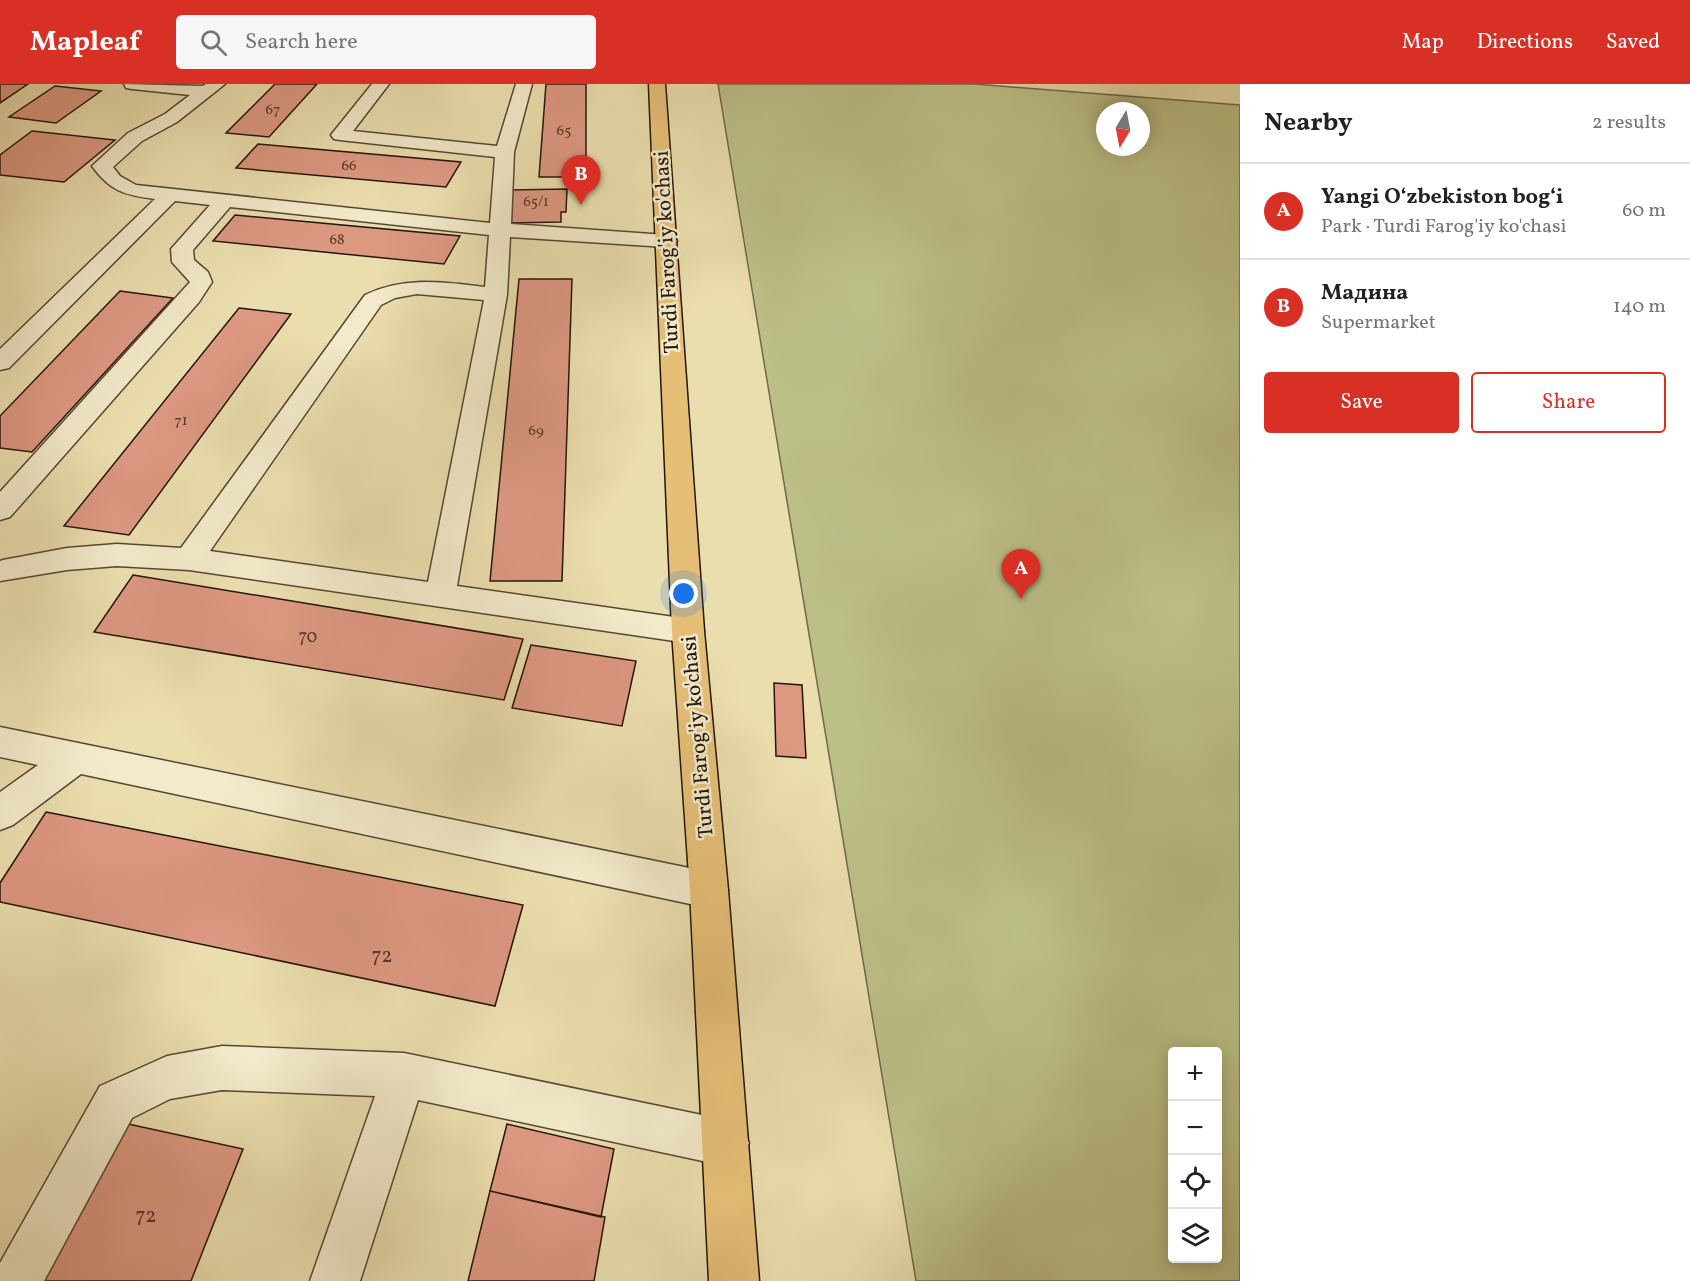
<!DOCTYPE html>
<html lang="en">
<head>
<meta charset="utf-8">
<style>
  :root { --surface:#fff; --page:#f6f6f6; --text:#222; --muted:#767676; --line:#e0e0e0; --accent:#d93025 }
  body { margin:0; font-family:Vollkorn,serif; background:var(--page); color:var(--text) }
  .controls { position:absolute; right:18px; bottom:18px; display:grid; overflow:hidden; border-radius:6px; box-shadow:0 3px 15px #0003 }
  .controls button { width:54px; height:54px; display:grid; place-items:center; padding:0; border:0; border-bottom:2px solid var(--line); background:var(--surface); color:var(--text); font:30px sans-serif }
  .compass { position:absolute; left:1096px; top:18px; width:54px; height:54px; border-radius:50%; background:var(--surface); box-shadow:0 3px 15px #0003; rotate:190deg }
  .you { position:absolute; left:684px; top:510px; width:21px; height:21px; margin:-15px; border:4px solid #fff; border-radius:50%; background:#1a73e8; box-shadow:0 0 0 9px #1a73e833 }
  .badge { display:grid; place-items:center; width:39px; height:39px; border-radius:50%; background:var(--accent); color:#fff; font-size:20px; font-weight:700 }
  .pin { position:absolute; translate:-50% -50px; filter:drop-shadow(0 2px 3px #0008) }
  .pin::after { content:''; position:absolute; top:32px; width:21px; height:18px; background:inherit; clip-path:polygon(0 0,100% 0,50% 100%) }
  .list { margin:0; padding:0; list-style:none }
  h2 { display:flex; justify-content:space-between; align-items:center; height:78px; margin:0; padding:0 24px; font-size:26px }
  h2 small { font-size:20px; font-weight:400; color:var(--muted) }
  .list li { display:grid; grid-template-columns:39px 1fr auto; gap:18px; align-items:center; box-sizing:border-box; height:96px; padding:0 24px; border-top:2px solid var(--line) }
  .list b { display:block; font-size:22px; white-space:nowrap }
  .list p { margin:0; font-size:20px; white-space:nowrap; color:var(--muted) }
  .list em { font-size:20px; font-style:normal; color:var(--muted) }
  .actions { display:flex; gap:12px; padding:18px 24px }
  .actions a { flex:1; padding:14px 0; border:2px solid var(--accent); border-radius:6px; text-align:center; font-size:21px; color:var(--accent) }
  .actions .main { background:var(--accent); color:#fff }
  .icon { flex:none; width:33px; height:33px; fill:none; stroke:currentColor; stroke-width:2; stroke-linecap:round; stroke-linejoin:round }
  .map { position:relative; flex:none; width:1240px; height:1197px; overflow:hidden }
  header { display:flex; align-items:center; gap:36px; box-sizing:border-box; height:84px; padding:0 30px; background:var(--accent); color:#fff }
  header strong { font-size:28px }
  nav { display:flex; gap:33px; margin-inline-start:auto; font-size:21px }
  .search { width:420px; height:54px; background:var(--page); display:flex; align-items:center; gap:15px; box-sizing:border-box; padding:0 21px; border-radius:6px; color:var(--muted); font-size:22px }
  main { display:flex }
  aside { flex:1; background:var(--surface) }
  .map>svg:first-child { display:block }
</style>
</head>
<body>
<header>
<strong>Mapleaf</strong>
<div class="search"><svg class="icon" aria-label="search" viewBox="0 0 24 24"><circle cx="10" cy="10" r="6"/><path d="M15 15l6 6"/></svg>Search here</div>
<nav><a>Map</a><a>Directions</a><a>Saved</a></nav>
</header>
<main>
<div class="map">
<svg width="1240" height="1197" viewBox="0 0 1240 1197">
  <rect width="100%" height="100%" fill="#ebdeae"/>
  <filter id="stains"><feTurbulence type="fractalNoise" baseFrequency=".00333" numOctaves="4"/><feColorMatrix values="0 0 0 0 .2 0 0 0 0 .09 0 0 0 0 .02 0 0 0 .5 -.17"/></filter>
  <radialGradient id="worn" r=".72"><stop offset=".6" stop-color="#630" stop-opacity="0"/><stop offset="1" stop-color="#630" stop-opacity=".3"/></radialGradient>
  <path fill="#bcc087" stroke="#706a49" stroke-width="1.5" fill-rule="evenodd" d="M718,0h257l265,21v1176h-324zM1105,27h36v36h-36zM1172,968h46v206h-46z"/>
  <path fill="#dd9882" stroke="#25150b" stroke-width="1.5" d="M0,0h28l-28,19z
    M275,0h42l-48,53 -43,-4z
    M546,0h40v93h-47z
    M55,2l46,5 -45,32 -47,-6z
    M32,47l83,9 -51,42 -64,-7v-20z
    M258,60l203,18 -15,25 -210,-19z
    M567,105l-1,23h-5v10l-58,1 3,-33z
    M235,131l225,21 -16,28 -231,-23z
    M519,195h53l-10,302h-72z
    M120,207l53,7 -141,154 -32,-4v-32z
    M239,224l52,6 -162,221 -65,-9z
    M133,491l390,64 -19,61 -410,-68z
    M531,561l105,16 -14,65 -110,-18z
    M774,599l28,2 4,73 -30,-2z
    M46,728l477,93 -28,101 -495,-104v-19z
    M119,1038l124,27 -52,132h-147z
    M507,1040l107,25 -13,68 -111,-26z
    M490,1107l115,26 -11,64h-126z"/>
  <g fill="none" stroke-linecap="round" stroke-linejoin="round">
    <defs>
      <path id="minor" d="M124,0l79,2 3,-2h19l-48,38 -35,19 -29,26 7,9 16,9 354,38 5,-66 -155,-17 -6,-1 -3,-4 41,-51h17l-36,47 144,15 19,-62h16l-18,68 -3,72 155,11 7,2 4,4 -4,4 -7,2 -156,-10 -3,58 -50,291 231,33 11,3 5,9 -5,9 -11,3 -499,-73 -72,-4 -50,4 -67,11v-20l3,-1 64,-12 50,-4 64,4 184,-253c40,-19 78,-13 120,-8l4,-52 -259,-28 -37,43 1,10 14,12 4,10 -13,20 -189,215 -10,3v-28l190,-210 -18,-20 -1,-13 39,-44 -35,-4 -166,167 -9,2v-21l155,-150c-30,-4 -44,-7 -63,-33l36,-33 37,-19 25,-19 -58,-6 -6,-1zM417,210l67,6 -56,282 -218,-31 171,-246 14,-7z
        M0,643l709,145 14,5 5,13 -5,13 -14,5 -628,-134 -68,51 -13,5v-38l38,-27 -38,-8z
        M222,962l182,7 322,67 16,7 7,16 -7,16 -16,7 -308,-66 -58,181h-50l65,-185 -153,-6 -52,9 -38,19 -88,163h-44v-18l100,-177 67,-30z"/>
      <path id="major" d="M649,0h16l39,547 24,259 31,391h-50l-19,-391 -18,-259z"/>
    </defs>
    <use href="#minor" stroke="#564734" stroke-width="3"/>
    <use href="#major" stroke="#25150b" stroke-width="3"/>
    <use href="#minor" fill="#f2eaca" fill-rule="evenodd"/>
    <use href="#major" fill="#e6bf77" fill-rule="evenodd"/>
  </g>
  <g text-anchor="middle" stroke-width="5" stroke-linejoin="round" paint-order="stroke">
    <g font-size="15" fill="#533629">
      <text x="273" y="30">67</text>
      <text x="564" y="51">65</text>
      <text x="349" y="86">66</text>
      <text x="536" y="122">65/1</text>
      <text x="337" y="160">68</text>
      <text x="181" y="341">71</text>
      <text x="536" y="351">69</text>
    </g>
    <g font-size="18" fill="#533629">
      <text x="308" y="558">70</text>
    </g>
    <g font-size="21" fill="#25150b" stroke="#f2eaca">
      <text transform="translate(666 168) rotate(-93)" y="7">Turdi Farog'iy ko'chasi</text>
      <text transform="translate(697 653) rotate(-95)" y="7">Turdi Farog'iy ko'chasi</text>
    </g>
    <g font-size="21" fill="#533629">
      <text x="382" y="878">72</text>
      <text x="146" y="1138">72</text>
    </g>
  </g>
  <rect width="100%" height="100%" filter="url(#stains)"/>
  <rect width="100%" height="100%" fill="url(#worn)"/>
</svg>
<div class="controls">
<button>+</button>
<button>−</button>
<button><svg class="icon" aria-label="locate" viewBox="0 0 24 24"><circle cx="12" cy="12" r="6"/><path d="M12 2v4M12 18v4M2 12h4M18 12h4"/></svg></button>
<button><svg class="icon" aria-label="layers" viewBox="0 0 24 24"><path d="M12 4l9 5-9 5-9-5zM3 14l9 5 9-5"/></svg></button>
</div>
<svg class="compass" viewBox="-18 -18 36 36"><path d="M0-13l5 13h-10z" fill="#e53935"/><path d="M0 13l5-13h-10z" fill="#767676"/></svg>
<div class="you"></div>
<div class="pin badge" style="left:1021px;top:515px">A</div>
<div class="pin badge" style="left:581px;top:121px">B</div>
</div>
<aside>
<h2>Nearby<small>2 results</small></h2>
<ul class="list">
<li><span class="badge">A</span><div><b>Yangi Oʻzbekiston bogʻi</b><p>Park · Turdi Farog'iy ko'chasi</p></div><em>60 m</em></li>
<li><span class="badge">B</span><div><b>Мадина</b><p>Supermarket</p></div><em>140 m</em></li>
</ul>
<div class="actions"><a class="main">Save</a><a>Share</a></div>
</aside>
</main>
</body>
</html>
